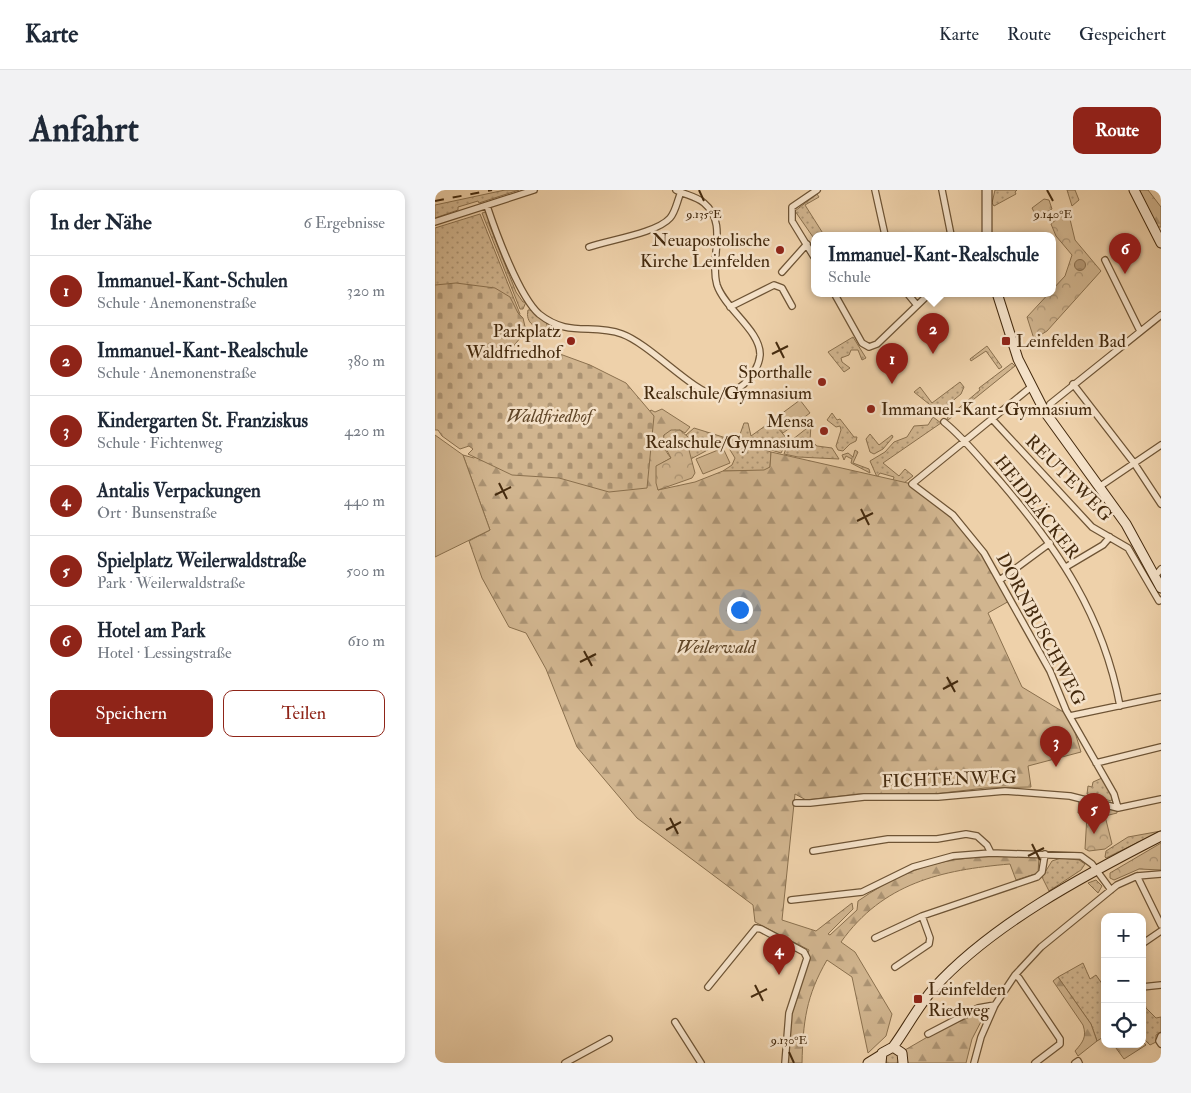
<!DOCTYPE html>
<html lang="de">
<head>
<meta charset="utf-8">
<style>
  :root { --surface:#fff; --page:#f2f2f3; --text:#1f2937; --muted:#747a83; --line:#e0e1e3; --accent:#8f2418 }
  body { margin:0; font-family:"IM FELL Double Pica",serif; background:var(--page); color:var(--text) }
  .controls { position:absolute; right:15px; bottom:15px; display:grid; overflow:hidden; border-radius:10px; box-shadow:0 2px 8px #0003 }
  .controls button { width:45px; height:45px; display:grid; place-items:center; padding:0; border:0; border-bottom:1px solid var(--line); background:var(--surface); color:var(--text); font:25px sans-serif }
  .you { position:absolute; left:304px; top:419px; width:18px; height:18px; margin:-12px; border:4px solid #fff; border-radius:50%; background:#1a73e8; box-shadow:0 0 0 8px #1a73e833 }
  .badge { display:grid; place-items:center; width:32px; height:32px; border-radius:50%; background:var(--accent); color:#fff; font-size:16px; font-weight:700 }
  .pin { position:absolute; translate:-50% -41px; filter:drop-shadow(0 1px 2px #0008) }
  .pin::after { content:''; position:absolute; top:26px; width:18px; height:15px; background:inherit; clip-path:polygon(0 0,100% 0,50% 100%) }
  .popup { position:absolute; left:376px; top:42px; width:245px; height:65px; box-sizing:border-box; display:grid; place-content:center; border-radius:10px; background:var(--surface); filter:drop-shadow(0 1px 4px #0005); font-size:16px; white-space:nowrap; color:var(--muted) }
  .popup b { font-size:19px; color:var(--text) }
  .popup::after { content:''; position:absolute; left:50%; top:100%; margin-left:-10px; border:10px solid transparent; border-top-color:var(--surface) }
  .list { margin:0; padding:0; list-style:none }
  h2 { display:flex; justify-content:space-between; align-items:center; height:65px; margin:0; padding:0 20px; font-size:21px }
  h2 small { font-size:16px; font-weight:400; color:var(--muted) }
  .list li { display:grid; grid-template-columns:32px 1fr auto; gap:15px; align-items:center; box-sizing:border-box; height:70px; padding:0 20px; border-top:1px solid var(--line) }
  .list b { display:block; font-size:19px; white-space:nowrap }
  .list p { margin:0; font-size:16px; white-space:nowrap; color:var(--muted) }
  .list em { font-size:16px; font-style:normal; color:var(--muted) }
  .actions { display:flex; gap:10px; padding:15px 20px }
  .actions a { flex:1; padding:11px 0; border:1px solid var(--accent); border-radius:10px; text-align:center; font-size:18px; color:var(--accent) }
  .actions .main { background:var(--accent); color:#fff }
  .icon { flex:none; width:28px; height:28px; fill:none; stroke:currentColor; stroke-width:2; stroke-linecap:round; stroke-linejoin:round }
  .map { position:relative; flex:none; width:726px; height:873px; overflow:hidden; border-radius:10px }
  header { display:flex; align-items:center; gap:30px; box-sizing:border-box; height:70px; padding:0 25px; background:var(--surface); border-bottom:1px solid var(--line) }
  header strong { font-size:24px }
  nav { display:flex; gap:28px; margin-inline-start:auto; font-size:18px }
  .intro { display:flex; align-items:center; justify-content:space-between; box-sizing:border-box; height:120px; padding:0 30px }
  h1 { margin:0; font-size:35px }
  .button { padding:12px 22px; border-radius:10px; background:var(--accent); color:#fff; font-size:18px; font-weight:700 }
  main { display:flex; gap:30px; padding:0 30px }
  aside { flex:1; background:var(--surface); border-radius:10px; box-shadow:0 2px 8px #0003 }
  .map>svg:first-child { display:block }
</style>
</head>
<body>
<header>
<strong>Karte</strong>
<nav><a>Karte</a><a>Route</a><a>Gespeichert</a></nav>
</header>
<div class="intro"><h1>Anfahrt</h1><a class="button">Route</a></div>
<main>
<aside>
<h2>In der Nähe<small>6 Ergebnisse</small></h2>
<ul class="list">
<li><span class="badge">1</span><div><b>Immanuel-Kant-Schulen</b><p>Schule · Anemonenstraße</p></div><em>320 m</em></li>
<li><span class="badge">2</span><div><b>Immanuel-Kant-Realschule</b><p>Schule · Anemonenstraße</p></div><em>380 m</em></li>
<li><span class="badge">3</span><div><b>Kindergarten St. Franziskus</b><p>Schule · Fichtenweg</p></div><em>420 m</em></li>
<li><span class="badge">4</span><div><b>Antalis Verpackungen</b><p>Ort · Bunsenstraße</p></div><em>440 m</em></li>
<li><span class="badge">5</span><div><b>Spielplatz Weilerwaldstraße</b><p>Park · Weilerwaldstraße</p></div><em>500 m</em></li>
<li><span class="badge">6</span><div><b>Hotel am Park</b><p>Hotel · Lessingstraße</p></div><em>610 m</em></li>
</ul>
<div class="actions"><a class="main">Speichern</a><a>Teilen</a></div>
</aside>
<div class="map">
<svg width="726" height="873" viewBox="0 0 726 873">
  <defs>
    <pattern id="grass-dots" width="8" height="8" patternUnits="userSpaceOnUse" patternTransform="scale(1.25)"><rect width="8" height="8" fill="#d1b58f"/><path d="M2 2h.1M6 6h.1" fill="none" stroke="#ab9373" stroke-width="1.8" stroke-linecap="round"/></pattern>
    <pattern id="forest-firs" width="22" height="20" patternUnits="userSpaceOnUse" patternTransform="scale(1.25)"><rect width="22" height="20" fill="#d1b58f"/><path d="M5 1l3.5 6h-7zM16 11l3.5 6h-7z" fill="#ab9373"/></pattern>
    <pattern id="cemetery-stones" width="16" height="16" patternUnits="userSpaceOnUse" patternTransform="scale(1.25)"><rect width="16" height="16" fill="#d1b58f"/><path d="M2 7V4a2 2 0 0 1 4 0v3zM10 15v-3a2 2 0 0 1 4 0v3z" fill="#ab9373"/></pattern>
    <pattern id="park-crowns" width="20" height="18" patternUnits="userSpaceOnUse" patternTransform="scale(1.25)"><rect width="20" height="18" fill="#d1b58f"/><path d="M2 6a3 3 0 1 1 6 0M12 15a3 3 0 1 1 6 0" fill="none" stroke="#ab9373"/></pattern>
    <pattern id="water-waves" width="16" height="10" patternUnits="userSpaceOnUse" patternTransform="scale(1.25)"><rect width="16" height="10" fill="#b49875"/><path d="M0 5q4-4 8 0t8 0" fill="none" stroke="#947c5e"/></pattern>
  </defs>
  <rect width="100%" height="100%" fill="#eed1aa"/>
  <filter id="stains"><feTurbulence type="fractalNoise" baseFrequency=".004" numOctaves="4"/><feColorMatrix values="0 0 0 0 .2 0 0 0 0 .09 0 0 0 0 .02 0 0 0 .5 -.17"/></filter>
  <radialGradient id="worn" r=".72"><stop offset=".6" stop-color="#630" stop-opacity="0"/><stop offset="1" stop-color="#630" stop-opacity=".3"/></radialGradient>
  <path fill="url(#grass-dots)" stroke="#8a704e" d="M70,0h14l-40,13 -1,-2 -20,6v3l-23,8v-13z
    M560,0h22l-2,2 1,2 -22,12 -2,-3z
    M632,0h8l4,10 -7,6z
    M382,4l2,3 -14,8 19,30h-10l-2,8 1,-6 -18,-26z
    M51,22l4,8 -1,4 27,68 7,10h3l-3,7h-3l-38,-96z
    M45,24l40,100 -5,7 -80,-27v-66z
    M93,120h3l15,12 2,6c-12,2 -23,-5 -20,-18z
    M418,147l13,21 -4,2 -4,-10h-7l-2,5 -8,3 1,4 8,6 -6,4 -16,-20z
    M552,156l15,21 -3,2 -13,-18 -15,10 -1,-2z
    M577,173l3,3 -67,54 -1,-2 33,-28 -1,-2z
    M525,192l4,5 -3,7 -22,18 -25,-20 6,-5 12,16z
    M397,223l5,7 3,-1 14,18h3l-1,4 -6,3 -7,7 -5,-1 -2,-4 5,-16 -1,-4 -4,1 -9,-7z
    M498,227l8,6 -58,40 16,13 6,-7 8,7 -9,7 -11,-2 1,-4 -14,-4 -3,4 -7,-16 15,-9 9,-10 13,-5 7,-11 14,-1z
    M337,231l16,19 -7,13 -43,-13 6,-17h4l3,13z
    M376,235l-1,15 7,6 15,2 7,11 -41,-2 -14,-3 4,-11z
    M259,238l77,24 -1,15 -6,4h-41l9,-6 3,-7 -8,-13 -12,1 -26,14 -3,-25z
    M435,244l9,11 13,-10 1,2 -10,12 -9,5 -4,-2 -4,-13z
    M420,260l3,2 -5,11 16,6 1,4 -19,-10 1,-4 -6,-3 -2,4 -2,-5 6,-2 5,4z
    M667,588l11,19 -2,4 -24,-7 1,-8 4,1 1,-5z
    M726,641l-55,27 -1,-1 1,-6 22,-14z
    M626,668l18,2 6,4 -4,6 -32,21 -7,-14 10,-16z
    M661,690l6,6 -4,7 -10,-10z
    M648,773l7,16 6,-4 9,13v48l-8,5 -6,-17 -33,-47z
    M707,799l4,19 10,10 5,-1v15l-5,3v7l-6,3 -8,-8z
    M454,861l9,1 1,11h-13l-1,-8z"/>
  <path fill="url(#forest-firs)" stroke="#8a704e" d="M703,0h10l13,17v20h-5z
    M227,219l28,18 -5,6 -5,-3 -16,5c-1,10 0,15 7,23l-9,5 -4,27 37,-8 28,-11 41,-1 6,-3 1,-15 141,32 23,16 33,32 43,68 -23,13 34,74 48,29 11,36 -53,14 3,21 -46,1 -51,6h-75l-53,6 -11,-6 -13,126 34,11 36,-28 1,6 -25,25 2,1 27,-25 1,-9c62,-43 108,-47 181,-44l-1,16 -22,7 -6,-16c-69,6 -127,19 -169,78l14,10 37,62 -6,22 -18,17 -16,-76 -25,-17c-21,36 -24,62 -25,103h-17l2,-40 22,-73 -54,-28 -2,-17 -116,-87 -60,-71 -31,-78 -20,-36 -17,-6 -27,-49 -13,-37 21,-11 -27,-75 11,3 15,-13 117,4 45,-39 4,2z
    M623,787l33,47 6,17 -19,15 -3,-5c8,-9 12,-14 8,-26l-30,-44z
    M552,820l-15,29 -6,24h-58l-3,-13 38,-22z"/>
  <path fill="url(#cemetery-stones)" stroke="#8a704e" d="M21,93l39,5 15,9 8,16 5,5 3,13 -15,18 8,8 27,-5 14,2 30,11 36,18 28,33 -7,72 -38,4 -50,-14 -47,-3 -44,-21 5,-5 -4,-3 -9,3 -18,-13 -4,-6h-3v-145z"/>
  <path fill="url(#park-crowns)" stroke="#8a704e" d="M609,9l5,1 3,9 -15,9 -5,-10z
    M634,25l6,25 26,31 -54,60 -13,8 -7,-22 38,-41 7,-21 -16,-19 -5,-12 7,-6z
    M236,240h9l8,7 1,13 6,23 -3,5 -34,12 -2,-7v-17l15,-8 -8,-15 1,-8z
    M644,609l38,11v3l-12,3 7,28 -7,5 -16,2 -4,-2 2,-34 -9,-2z
    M726,653v27l-22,-1 -25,11 -4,-2v-5z
    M707,851l4,4 -22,14 -11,-15h29z"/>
  <path fill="#d1b58f" stroke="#8a704e" d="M365,210l10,13 -27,20 -10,-13z
    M0,245l28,20 27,75 -55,27z
    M288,258l7,15 -27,11 -7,-15z"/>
  <path fill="url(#water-waves)" stroke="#876c4c" d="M639.5 75a5.5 5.5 0 1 1 11 0a5.5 5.5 0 1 1-11 0Z"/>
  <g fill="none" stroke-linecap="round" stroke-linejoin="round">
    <defs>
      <path id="street" d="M440,0l10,45
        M507,0l9,45
        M52,16c9,27 32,90 52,108 30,24 52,9 83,20 28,10 73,60 94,61 11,1 20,-4 28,-11 8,-7 15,-18 16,-29 1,-24 -35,-46 -43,-70 -8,-27 12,-61 -13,-82 -8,-7 -19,-8 -28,-13
        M0,32l99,-32
        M154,57c20,-7 68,-14 81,-29 6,-7 7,-17 11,-26
        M379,67l-22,-36v-14l25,-17
        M670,70l35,71
        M347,82l25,-28
        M399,103l28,50 7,4 8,-3 53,-51
        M472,103l9,11
        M295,117l44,-22 8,3 10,18
        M638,194l61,79 27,41
        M596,197l-119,97 41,31 31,38 66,118 16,39 48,84 4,14
        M615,214l111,-89
        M557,229l100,108 36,21 31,53 2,-1
        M509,232c21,17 37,38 55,58 60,70 104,135 121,226
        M664,297l62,-42
        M631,377l37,-22 7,-8
        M720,386l6,-7
        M565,390l50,-37
        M635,526l91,-19
        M661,573l65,-16
        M361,613h14l54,-6h74l67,-6 65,5 48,12 43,-9
        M378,661l75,-12h49l29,-5 11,2 10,9 4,8
        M702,686l24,49
        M356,710l71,-8 51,-25 40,-11 38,-3 90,3 11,8 19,26
        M440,748l47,-22 115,-39 5,-5 3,-18
        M707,754l19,-13
        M460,777l34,-23 1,-6 -8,-22
        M580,785l4,3 41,61v5l-25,19
        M273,797l48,-59 5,1 43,23 3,6 -18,55 -4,50
        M707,797l19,-2
        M240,832l26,41
        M493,844l50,-26 17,-3
        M726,846l-2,5 2,3
        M130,873l44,-24
        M539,873l7,-26 14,-32 20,-30 26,-28 76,-62 20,-9 24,-2
        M640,873l3,-2 1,2"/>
      <path id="secondary" d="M699,0l27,53
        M552,45v-45
        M562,103l21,66 27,53 81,112 35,64
        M458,857c14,-19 25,-41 41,-59 58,-64 151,-113 227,-152
        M433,873l13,-8
        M446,873l1,-10 11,-6 9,6 1,10"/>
    </defs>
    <use href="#street" stroke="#6e5435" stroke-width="8"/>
    <use href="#secondary" stroke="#442a0e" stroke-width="11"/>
    <use href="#street" stroke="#f4e1c8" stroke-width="5.5"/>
    <use href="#secondary" stroke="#f4e1c8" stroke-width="9"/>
    <path stroke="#442a0e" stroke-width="2" stroke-dasharray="9 9" stroke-linecap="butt" d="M725,0l1,1
      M0,11l57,-11"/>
  </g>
  <path fill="none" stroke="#442a0e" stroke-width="2" d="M264,0l5,11M612,0l6,11M341,152l8,16M337,164l16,-8M64,293l8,16M60,305l16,-8M426,319l8,16M422,331l16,-8M149,461l8,15M145,472l16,-8M512,487l8,15M508,499l15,-8M235,628l8,16M231,640l15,-8M597,654l8,16M593,666l16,-8M320,795l8,16M316,807l16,-8M354,862l5,11"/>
  <g fill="#8f2418" stroke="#f4e1c8" stroke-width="2">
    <circle cx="345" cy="60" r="5"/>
    <circle cx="136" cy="151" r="5"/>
    <rect x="566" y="146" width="10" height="10" rx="2.5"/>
    <circle cx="387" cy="192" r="5"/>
    <circle cx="436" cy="219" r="5"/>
    <circle cx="389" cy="241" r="5"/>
    <rect x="478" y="804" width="10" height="10" rx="2.5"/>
  </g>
  <g text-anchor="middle" stroke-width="5" stroke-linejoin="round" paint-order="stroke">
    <g font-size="18" fill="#442a0e" stroke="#f4e1c8" text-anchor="end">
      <text x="335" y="56">Neuapostolische<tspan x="335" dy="21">Kirche Leinfelden</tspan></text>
      <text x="126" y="147">Parkplatz<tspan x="126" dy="21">Waldfriedhof</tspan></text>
      <text x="581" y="157" text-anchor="start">Leinfelden Bad</text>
      <text x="377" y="188">Sporthalle<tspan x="377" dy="21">Realschule/Gymnasium</tspan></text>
      <text x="446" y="225" text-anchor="start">Immanuel-Kant-Gymnasium</text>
      <text x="379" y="237">Mensa<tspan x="379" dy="21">Realschule/Gymnasium</tspan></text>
      <text x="493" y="805" text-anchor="start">Leinfelden<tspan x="493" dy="21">Riedweg</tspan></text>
    </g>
    <g font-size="18" font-style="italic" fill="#604628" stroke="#f4e1c8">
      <text x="114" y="232">Waldfriedhof</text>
      <text x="281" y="463">Weilerwald</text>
    </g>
    <g font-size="18" fill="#442a0e" stroke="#f4e1c8">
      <text transform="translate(634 288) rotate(45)" y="6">REUTEWEG</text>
      <text transform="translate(602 317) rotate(52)" y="6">HEIDEÄCKER</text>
      <text transform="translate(606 439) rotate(62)" y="6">DORNBUSCHWEG</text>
      <text transform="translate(514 589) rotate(-2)" y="6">FICHTENWEG</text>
    </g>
  </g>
  <g font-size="12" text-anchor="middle" fill="#442a0e" stroke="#f4e1c8" stroke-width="5" stroke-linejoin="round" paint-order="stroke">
    <text x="269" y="28">9.135°E</text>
    <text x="618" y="28">9.140°E</text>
    <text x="354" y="854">9.130°E</text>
  </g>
  <rect width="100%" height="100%" filter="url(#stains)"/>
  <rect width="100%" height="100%" fill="url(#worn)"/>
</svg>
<div class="controls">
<button>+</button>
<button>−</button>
<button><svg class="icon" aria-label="locate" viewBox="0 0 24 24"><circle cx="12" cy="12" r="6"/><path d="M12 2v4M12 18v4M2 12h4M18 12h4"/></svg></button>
</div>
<div class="you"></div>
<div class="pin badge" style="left:457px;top:194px">1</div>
<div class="pin badge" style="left:498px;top:164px">2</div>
<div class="popup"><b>Immanuel-Kant-Realschule</b>Schule</div>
<div class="pin badge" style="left:621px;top:577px">3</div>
<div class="pin badge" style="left:344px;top:785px">4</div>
<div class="pin badge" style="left:659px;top:644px">5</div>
<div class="pin badge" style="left:690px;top:84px">6</div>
</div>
</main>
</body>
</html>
